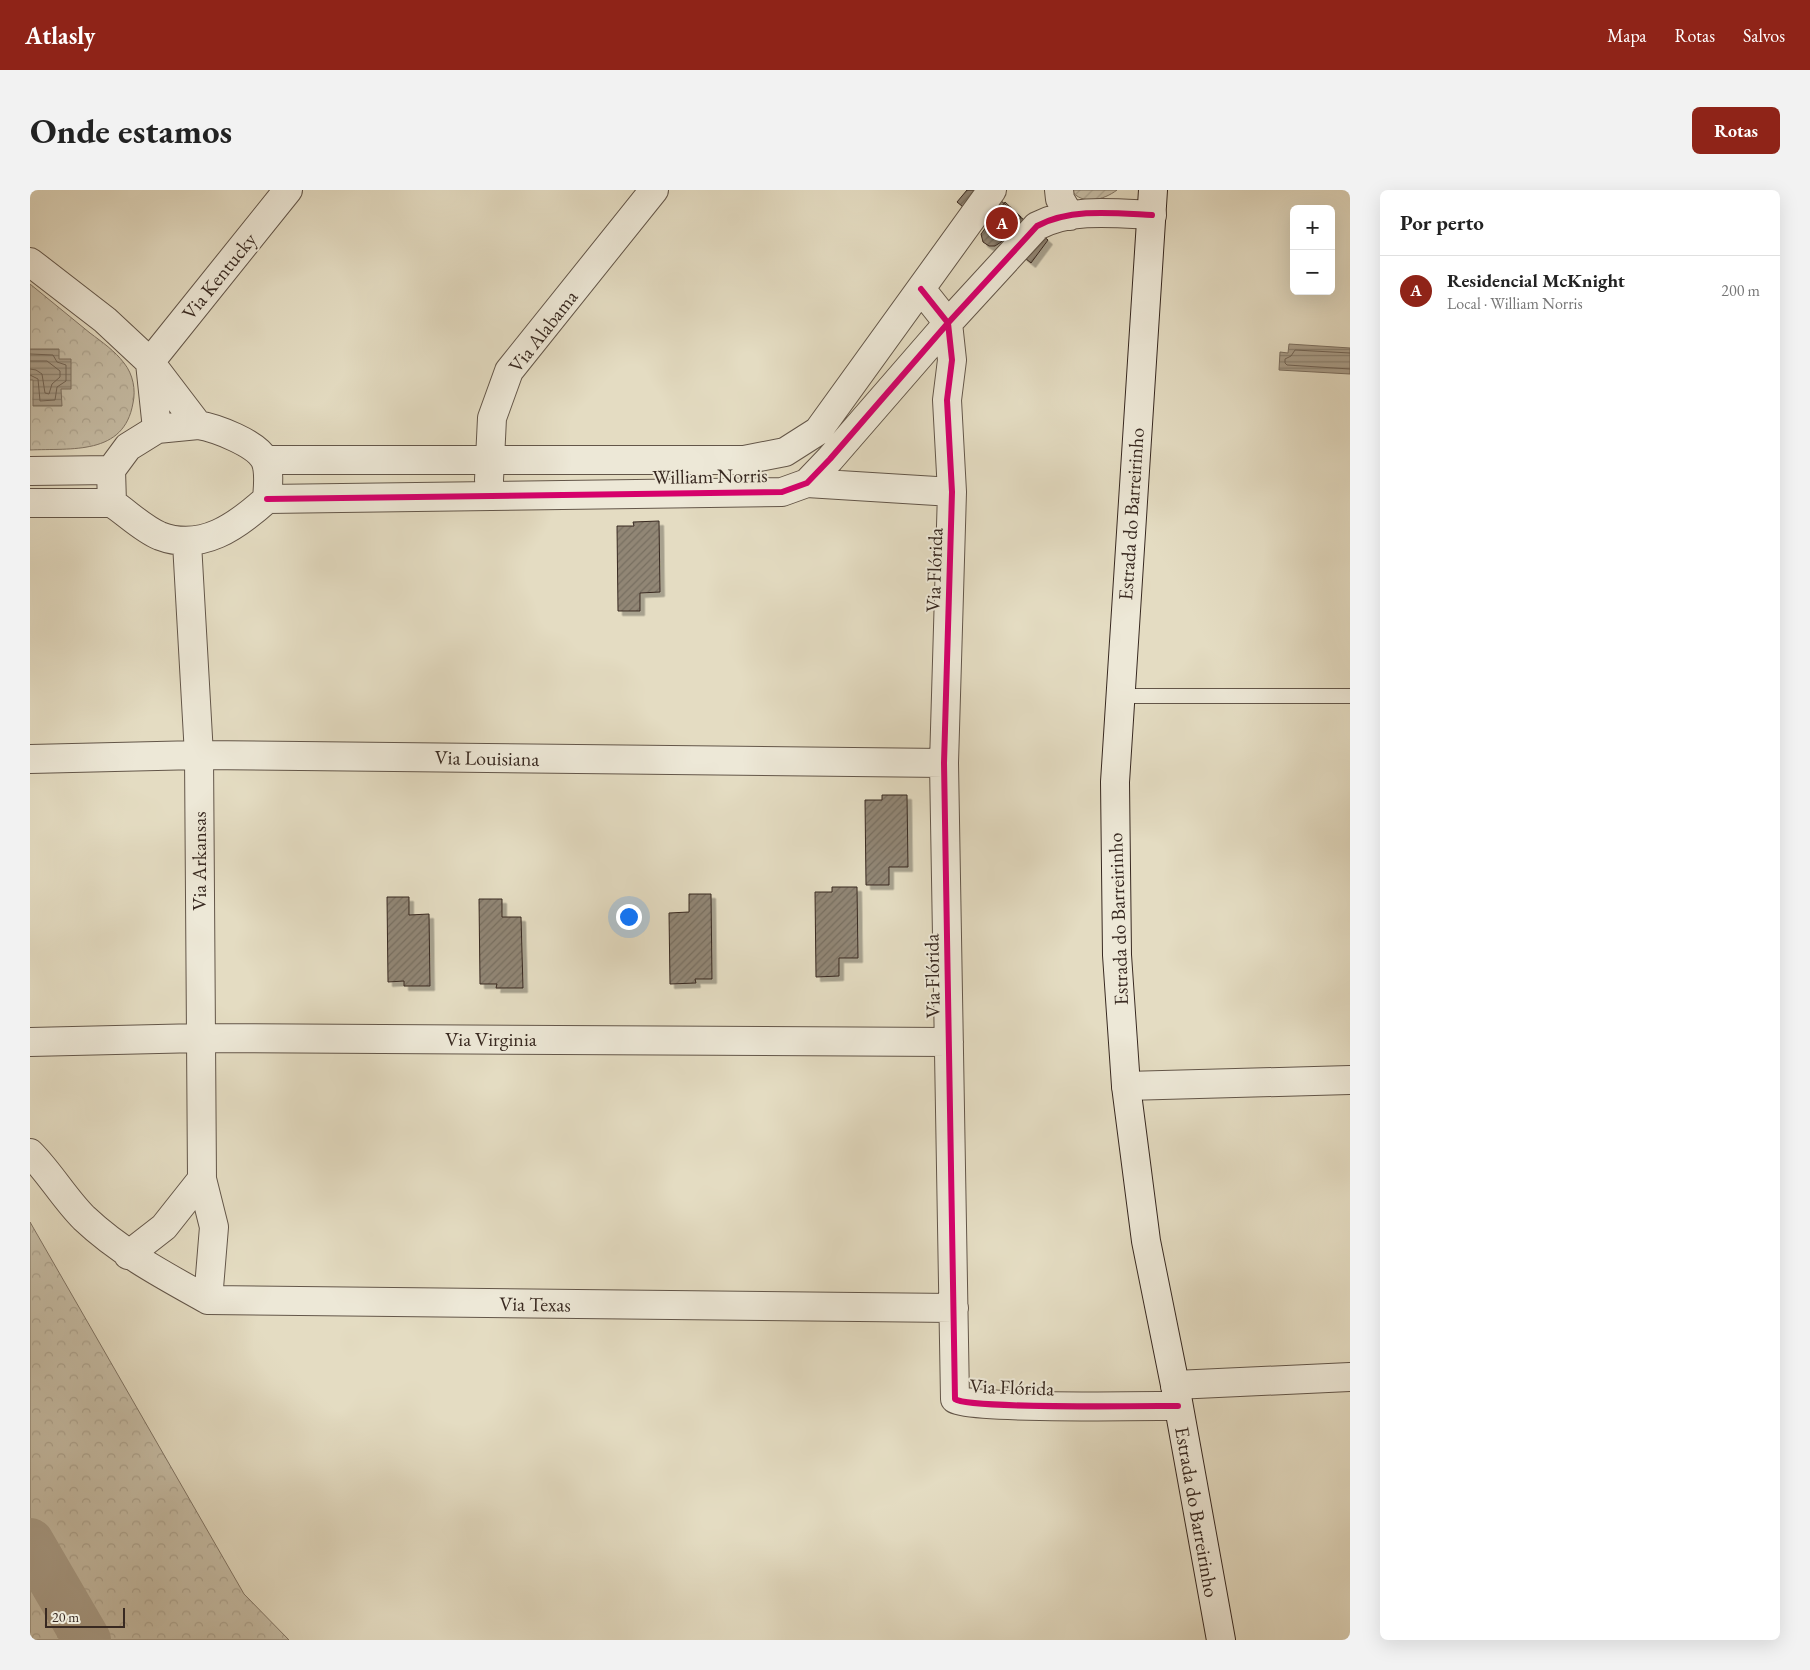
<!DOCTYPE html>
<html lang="pt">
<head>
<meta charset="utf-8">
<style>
  :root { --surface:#fff; --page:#f2f2f2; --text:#222; --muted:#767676; --line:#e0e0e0; --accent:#8f2418 }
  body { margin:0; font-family:"EB Garamond",serif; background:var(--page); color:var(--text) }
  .controls { position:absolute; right:15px; top:15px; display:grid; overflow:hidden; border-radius:8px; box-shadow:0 5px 20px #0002 }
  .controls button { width:45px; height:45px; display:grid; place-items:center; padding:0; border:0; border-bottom:1px solid var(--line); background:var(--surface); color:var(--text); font:25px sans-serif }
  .scale { position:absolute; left:15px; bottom:12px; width:80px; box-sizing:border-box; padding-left:5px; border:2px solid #382921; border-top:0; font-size:14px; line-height:18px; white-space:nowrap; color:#382921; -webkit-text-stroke:4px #ede8d7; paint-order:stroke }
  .you { position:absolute; left:598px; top:726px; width:18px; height:18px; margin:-12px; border:4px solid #fff; border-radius:50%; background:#1a73e8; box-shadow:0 0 0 8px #1a73e833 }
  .badge { display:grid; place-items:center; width:32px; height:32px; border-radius:50%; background:var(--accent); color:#fff; font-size:16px; font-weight:700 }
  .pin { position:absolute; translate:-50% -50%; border:2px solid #fff; box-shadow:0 1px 5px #0006 }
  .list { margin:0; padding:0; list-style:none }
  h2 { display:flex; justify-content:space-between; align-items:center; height:65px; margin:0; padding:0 20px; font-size:21px }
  h2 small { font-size:16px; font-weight:400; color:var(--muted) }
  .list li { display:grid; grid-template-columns:32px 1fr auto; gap:15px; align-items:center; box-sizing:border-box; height:70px; padding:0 20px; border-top:1px solid var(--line) }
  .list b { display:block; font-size:19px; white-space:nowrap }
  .list p { margin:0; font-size:16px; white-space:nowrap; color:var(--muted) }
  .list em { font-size:16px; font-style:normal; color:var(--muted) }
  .map { position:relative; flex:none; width:1320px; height:1450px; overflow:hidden; border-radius:8px }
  header { display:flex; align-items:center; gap:30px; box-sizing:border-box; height:70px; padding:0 25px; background:var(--accent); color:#fff }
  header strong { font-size:24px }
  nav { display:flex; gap:28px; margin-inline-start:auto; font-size:18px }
  .intro { display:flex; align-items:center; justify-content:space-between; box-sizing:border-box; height:120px; padding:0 30px }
  h1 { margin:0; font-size:35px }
  .button { padding:12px 22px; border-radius:8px; background:var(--accent); color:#fff; font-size:18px; font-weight:700 }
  main { display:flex; gap:30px; padding:0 30px }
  aside { flex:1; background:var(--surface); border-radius:8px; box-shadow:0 5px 20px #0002 }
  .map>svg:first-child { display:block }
</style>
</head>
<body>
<header>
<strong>Atlasly</strong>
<nav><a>Mapa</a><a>Rotas</a><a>Salvos</a></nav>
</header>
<div class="intro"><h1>Onde estamos</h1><a class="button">Rotas</a></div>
<main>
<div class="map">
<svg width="1320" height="1450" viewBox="0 0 1320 1450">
  <defs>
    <pattern id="forest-crowns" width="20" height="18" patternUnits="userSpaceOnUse" patternTransform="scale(1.25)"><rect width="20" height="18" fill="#c7bea7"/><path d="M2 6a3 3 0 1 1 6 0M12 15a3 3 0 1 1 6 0" fill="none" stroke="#aca38f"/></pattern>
    <pattern id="garden-furrows" width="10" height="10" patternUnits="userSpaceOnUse" patternTransform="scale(1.25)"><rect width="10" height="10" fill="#c7bea7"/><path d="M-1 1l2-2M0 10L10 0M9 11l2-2" fill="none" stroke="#aca38f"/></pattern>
    <pattern id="water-rules" width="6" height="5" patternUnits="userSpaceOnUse" patternTransform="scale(1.25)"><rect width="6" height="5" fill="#aa9f8b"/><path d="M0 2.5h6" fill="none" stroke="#8b8271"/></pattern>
    <pattern id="building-hatch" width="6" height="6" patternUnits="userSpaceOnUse" patternTransform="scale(1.25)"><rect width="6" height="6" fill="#918675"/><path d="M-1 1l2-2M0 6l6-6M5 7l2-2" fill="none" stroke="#776e60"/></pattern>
    <filter id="shadow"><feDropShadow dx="4.5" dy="4.5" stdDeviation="0" flood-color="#0004"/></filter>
  </defs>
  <rect width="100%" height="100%" fill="#e4dcc2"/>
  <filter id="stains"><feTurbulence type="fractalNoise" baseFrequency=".004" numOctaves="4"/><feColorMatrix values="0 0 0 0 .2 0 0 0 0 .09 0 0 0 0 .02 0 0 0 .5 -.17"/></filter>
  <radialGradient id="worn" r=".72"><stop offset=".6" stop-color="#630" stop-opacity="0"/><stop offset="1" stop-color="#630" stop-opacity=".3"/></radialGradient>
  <path fill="url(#forest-crowns)" stroke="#807464" d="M0,94c20,16 40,33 60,49 12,9 25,18 34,30 9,11 12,27 9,40 -9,53 -62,45 -103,47z
    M0,1032l214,372 45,46h-259z"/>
  <path fill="url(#garden-furrows)" stroke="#807464" d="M1041,0h46c-13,10 -35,16 -46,0z"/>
  <path fill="url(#water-rules)" stroke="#7c7061" d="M1259,154l61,4v26l-71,-4 1,-18 8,1z
    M0,159h29v10h12v30h-10l1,17h-29v-26h-3z"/>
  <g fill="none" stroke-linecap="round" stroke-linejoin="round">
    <path stroke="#716456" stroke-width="1" d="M1320,163l-55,-3 -4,6 -6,3v4l2,2 63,4
      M0,164l23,1 4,7 9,3v16l-9,6 -2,13 -15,1 -2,-22 -8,-4
      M0,171h17l13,10v6l-8,7 -3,10 -4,-1 -3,-19 -6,-4 -6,-1"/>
    <path stroke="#aa9f8b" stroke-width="48" d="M0,1352l57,98"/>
  </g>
  <path fill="url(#building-hatch)" stroke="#382921" filter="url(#shadow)" d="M937,0h21l60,50 -17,23 -74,-61z
    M975,12l16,15 -20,25 -6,4h-6l-6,-4 -2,-8z
    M629,331l1,71 -20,1v18h-22l-1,-85h17l-1,-4z
    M852,605h25l1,72h-19v18h-23l-1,-85h17z
    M802,697h25l1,71h-19v18l-23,1 -1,-85h17z
    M659,704h22l1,85h-17l1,4 -26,1 -1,-71 20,-1z
    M357,707h22v18l20,-1 1,72h-26v-5l-16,1z
    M449,709h23v18h19l2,71h-27l1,-4h-17z"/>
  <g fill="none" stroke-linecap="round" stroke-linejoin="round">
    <defs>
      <path id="service" d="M1089,506h231"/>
      <path id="minor" d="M1029,0l1,9 10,17
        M0,72l75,58 45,42 48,63
        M891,99l27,34 4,37 -5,40 5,92 -8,271 11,636c13,10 193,7 223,7
        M120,172l138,-172
        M120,173l7,66
        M168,235c18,3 58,18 67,35 5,11 3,27 2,39 -30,27 -65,53 -107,37 -17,-7 -33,-23 -48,-33l-1,-33 17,-23 29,-18z
        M235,270h479l41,-8 33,-21 174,-241
        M0,281l81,-1
        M459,290l3,-62 17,-47 145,-181
        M777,293l145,9
        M237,309l515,-7 25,-9 23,-24 118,-136 89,-97c34,-18 76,-13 115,-11
        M0,313h82
        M157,353l12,212 3,424 12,48 -6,73
        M0,569l169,-4 745,8
        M0,852l171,-4 748,4
        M1096,896l224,-6
        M0,963c20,20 34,45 54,65 37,35 81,58 124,82l746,8
        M98,1065l36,-28 38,-48
        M1145,1195l175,-8"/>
      <path id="secondary" d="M1123,0l-38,592 2,173 9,131 20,155 29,144 46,255"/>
    </defs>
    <use href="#service" stroke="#635649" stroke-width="16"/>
    <use href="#minor" stroke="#635649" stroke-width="30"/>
    <use href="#secondary" stroke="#382921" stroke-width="30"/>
    <use href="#service" stroke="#ede8d7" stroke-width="14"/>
    <use href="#minor" stroke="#ede8d7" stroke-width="28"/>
    <use href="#secondary" stroke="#ede8d7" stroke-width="28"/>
    <defs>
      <path id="cycleway" d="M891,99l27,34 4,37 -5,40 5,92 -8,271 11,636c13,10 193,7 223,7
        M237,309l515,-7 25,-9 23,-24 118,-136 89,-97c34,-18 76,-13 115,-11"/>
    </defs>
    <use href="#cycleway" stroke="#ede8d7" stroke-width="9"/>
    <use href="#cycleway" stroke="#d6006c" stroke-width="6"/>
  </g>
  <g text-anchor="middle" stroke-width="4" stroke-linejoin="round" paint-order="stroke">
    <g font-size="20" fill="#382921" stroke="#ede8d7">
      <text transform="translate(189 86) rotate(-51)" y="7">Via Kentucky</text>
      <text transform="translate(513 141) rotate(-52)" y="7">Via Alabama</text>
      <text transform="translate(680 286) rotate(-1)" y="7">William Norris</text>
      <text transform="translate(1101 324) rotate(-86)" y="7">Estrada do Barreirinho</text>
      <text transform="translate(904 380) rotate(-88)" y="7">Via Flórida</text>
      <text transform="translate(457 568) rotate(1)" y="7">Via Louisiana</text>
      <text transform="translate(169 671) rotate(-90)" y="7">Via Arkansas</text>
      <text transform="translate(1088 729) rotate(-92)" y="7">Estrada do Barreirinho</text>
      <text transform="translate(902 786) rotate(-91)" y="7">Via Flórida</text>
      <text x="461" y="856">Via Virginia</text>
      <text transform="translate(505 1114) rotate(1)" y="7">Via Texas</text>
      <text transform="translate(982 1197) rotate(2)" y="7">Via Flórida</text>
      <text transform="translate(1167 1322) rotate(80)" y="7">Estrada do Barreirinho</text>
    </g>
  </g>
  <rect width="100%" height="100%" filter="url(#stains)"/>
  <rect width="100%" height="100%" fill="url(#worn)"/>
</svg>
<div class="controls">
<button>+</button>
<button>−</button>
</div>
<div class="scale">20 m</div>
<div class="you"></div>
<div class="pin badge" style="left:972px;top:33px">A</div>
</div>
<aside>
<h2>Por perto<small></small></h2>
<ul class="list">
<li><span class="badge">A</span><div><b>Residencial McKnight</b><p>Local · William Norris</p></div><em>200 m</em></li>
</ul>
</aside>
</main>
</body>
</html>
